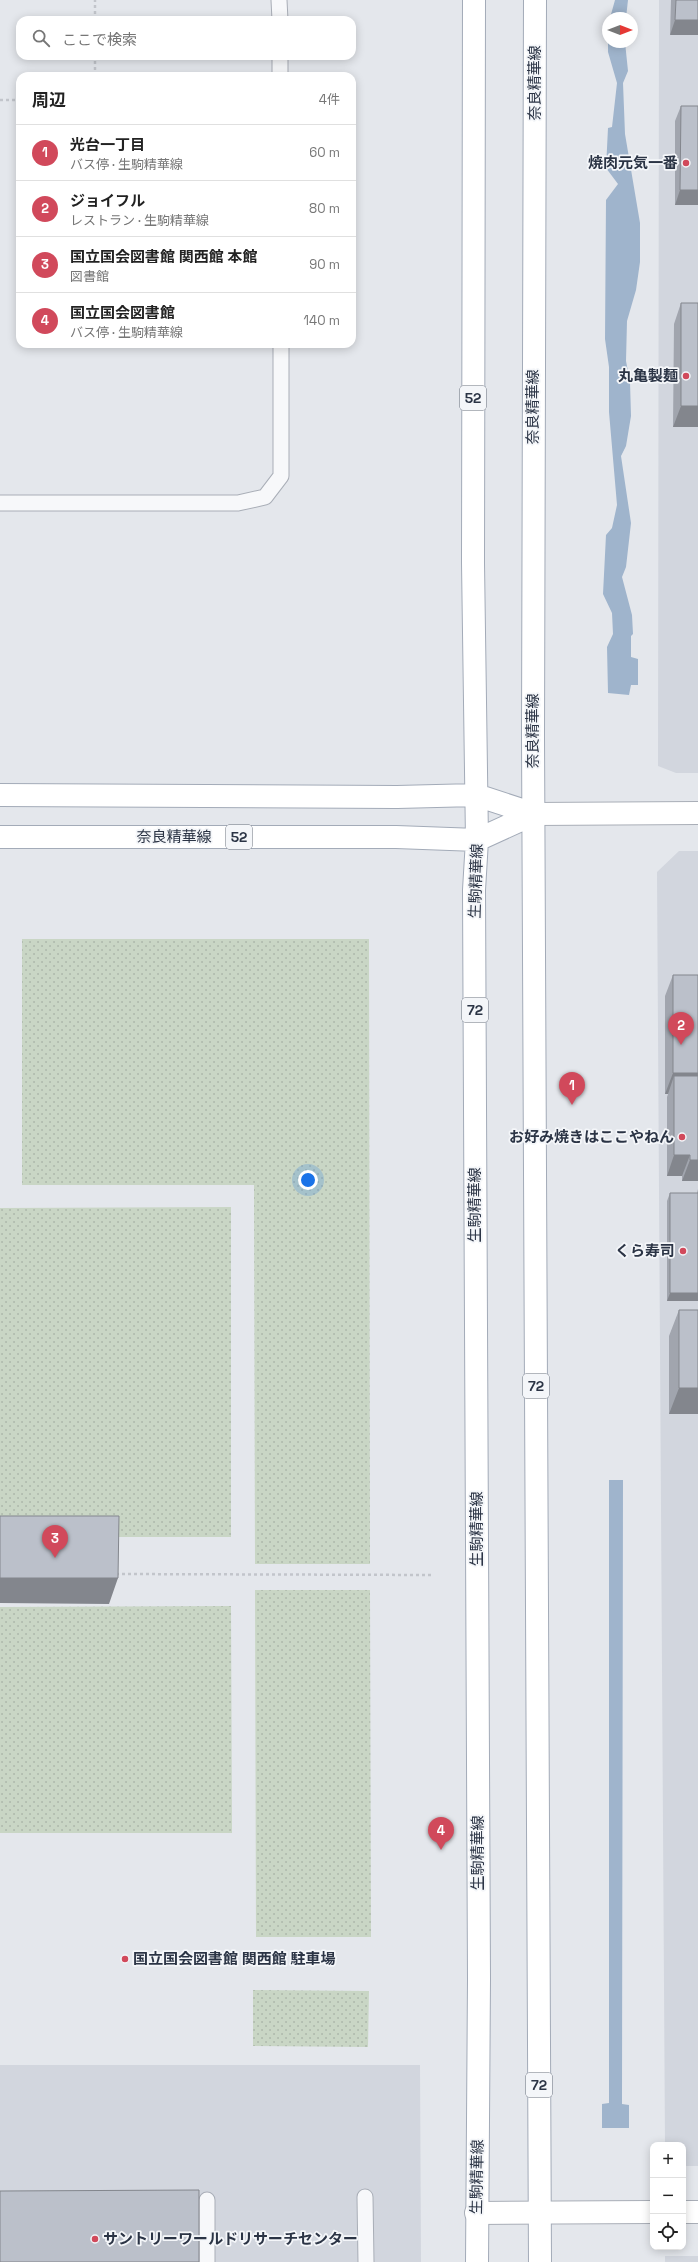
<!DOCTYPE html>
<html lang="ja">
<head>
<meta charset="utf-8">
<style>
  :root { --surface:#fff; --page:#f6f6f6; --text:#222; --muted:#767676; --line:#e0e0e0; --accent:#d1495b }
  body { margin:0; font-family:"Space Grotesk","Noto Sans JP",sans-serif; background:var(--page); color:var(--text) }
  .controls { position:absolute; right:12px; bottom:12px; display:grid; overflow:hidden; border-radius:8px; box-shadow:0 2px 10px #0003 }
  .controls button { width:36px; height:36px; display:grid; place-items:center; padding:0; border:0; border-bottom:1px solid var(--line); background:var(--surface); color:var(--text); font:20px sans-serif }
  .compass { position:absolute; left:602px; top:12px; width:36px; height:36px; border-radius:50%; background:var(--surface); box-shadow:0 2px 10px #0003; rotate:90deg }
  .you { position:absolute; left:308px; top:1180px; width:14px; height:14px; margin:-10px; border:3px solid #fff; border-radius:50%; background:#1a73e8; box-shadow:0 0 0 6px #1a73e833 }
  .badge { display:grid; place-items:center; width:26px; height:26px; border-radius:50%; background:var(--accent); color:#fff; font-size:13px; font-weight:700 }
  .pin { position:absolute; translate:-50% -33px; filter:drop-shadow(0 1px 2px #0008) }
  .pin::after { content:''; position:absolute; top:21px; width:14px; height:12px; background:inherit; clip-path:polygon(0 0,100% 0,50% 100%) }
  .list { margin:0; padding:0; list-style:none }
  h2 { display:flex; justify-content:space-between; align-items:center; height:52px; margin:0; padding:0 16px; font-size:17px }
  h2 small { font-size:13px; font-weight:400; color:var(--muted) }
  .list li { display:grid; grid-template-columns:26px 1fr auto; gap:12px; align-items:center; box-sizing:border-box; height:56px; padding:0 16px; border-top:1px solid var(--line) }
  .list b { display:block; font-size:15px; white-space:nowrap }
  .list p { margin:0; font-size:13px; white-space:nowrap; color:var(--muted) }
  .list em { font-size:13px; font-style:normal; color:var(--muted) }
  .icon { flex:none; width:22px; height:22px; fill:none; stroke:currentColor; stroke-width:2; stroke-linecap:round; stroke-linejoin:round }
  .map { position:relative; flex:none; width:698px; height:2262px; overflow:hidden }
  .search { position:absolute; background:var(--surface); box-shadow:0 2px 10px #0003; left:16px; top:16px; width:340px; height:44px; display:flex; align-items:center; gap:10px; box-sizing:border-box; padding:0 14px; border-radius:12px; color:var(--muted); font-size:15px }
  .panel { position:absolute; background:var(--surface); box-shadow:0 2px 10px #0003; left:16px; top:72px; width:340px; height:276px; border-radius:12px }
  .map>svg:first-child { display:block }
</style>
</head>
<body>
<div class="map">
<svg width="698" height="2262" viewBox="0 0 698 2262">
  <defs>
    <pattern id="grass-dots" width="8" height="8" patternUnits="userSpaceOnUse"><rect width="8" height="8" fill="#c9d6c5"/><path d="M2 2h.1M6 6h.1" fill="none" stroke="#adb8ab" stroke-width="1.8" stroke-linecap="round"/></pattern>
  </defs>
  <rect width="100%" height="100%" fill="#e4e7ec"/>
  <path fill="#d2d6de" d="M659,0h39v773h-22l-18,-7z
    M679,851h19v1315h-15v-21h-18l-8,-1273z
    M0,2065h420l1,197h-421z
    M665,2256h33v6h-33z"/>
  <path fill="url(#grass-dots)" d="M22,939h347l1,625h-115l-1,-379h-232z
    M231,1207v330h-231v-329z
    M255,1590h115l1,347h-115z
    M231,1606l1,227h-232v-226z
    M253,1990l116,1 -1,56 -115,-1z"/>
  <path fill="#9fb4cc" d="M615,0h13l-2,18h-16z
    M608,33v9h17l3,29 -5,12 2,51 15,89v39l-4,28 -9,31 -1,40 4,21 1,34 -5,30 -5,10 10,67 -5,44 -4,10 10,38 1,19 -2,2v21l7,2v26h-7l-2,10 -21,-2 -1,-46 6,-13 -1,-21 -9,-19 3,-59 6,-7 5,-23 -8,-93v-45l-4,-28 1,-139 12,-16 -12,-16 2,-40 4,-1 5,-44 -9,-31z
    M609,1480h14l-1,624 7,1v23h-27v-24l7,-1z"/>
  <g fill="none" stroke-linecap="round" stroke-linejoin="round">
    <defs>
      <path id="lane" d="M279,0l1,20
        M280,56v20
        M0,503h238l27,-6 16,-21v-132
        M365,2197l1,65
        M207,2200v62"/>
      <path id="secondary" d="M534,814l164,-1
        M683,2212h15
        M476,2213l177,-1"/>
      <path id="primary" d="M474,0l-1,563 4,277 -3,50 5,1089 -2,283
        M535,0l-2,736 7,1526
        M0,795l397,2 79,-2 58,19
        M0,837h396l81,3 57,-26"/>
    </defs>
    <use href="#lane" stroke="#a9aeb7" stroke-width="17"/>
    <use href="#secondary" stroke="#a9aeb7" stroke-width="24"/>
    <use href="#primary" stroke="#a3abb8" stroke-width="24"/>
    <path stroke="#c2c5cb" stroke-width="2.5" stroke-dasharray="3 3" stroke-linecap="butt" d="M95,20v-20
      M95,76v-20
      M0,100h20
      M116,1574l317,1"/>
    <use href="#lane" stroke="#f7f8fa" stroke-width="15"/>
    <use href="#secondary" stroke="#fff" stroke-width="22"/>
    <use href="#primary" stroke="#fff" stroke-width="22"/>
  </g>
  <path fill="#a1a5ae" d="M671,0h27l-28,35z
    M681,106h17v99h-23v-84z
    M681,303l17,124h-25l1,-103z
    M673,975l25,206h-16v-5h-15v-79l1,-3h-3v-98z
    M698,1189v112h-31v-100l3,-8h27z
    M679,1310h19v104h-29v-78z"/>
  <path fill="#83868d" d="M675,20h23v15h-28z
    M680,190h18v15h-23z
    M681,406h17v21h-25z
    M673,1073h25v21l-24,-18 -6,18h-3z
    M674,1155h16l-8,21h-15z
    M690,1160h8v21h-16z
    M670,1293h28v8h-31z
    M679,1388h19v26h-29z
    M0,1578h118l-9,26 -109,-1z"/>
  <path fill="#bbc0ca" stroke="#83868d" d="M676,0h22v20h-23z
    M681,106h17v84h-18z
    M681,303h17v103h-17z
    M673,975h25v98h-25z
    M674,1076h24v84h-8v-5h-16z
    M670,1193h28v100h-28z
    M679,1310h19v78h-19z
    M0,1516h119l-1,62h-118z
    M199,2190v72h-199v-71z"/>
  <g fill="#d1495b" stroke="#f4f6f9" stroke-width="1.5">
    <circle cx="686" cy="163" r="4"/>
    <circle cx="686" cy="376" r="4"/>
    <circle cx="682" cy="1137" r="4"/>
    <circle cx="683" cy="1251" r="4"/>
    <circle cx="125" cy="1959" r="4"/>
    <circle cx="95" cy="2239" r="4"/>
  </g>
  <g text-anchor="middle" stroke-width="3.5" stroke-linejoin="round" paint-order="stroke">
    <g fill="#f4f6f9" stroke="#676e7b" stroke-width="1">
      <rect x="460" y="386" width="26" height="24" rx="3"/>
      <rect x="226" y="825" width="26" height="24" rx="3"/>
      <rect x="462" y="998" width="26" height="24" rx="3"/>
      <rect x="523" y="1374" width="26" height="24" rx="3"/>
      <rect x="526" y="2073" width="26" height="24" rx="3"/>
    </g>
    <g font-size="14" font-weight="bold" fill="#2b3445">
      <text x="473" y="403">52</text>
      <text x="239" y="842">52</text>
      <text x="475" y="1015">72</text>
      <text x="536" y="1391">72</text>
      <text x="539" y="2090">72</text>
    </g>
    <g font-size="15" fill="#2b3445" stroke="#f4f6f9">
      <text transform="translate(535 83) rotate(-90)" y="5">奈良精華線</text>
      <text transform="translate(533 407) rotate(-90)" y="5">奈良精華線</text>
      <text transform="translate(533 731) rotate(-90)" y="5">奈良精華線</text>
      <text x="174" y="842">奈良精華線</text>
      <text transform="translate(476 881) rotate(-88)" y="5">生駒精華線</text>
      <text transform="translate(475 1205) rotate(-90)" y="5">生駒精華線</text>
      <text transform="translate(477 1529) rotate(-90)" y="5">生駒精華線</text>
      <text transform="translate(478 1853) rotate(-90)" y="5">生駒精華線</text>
      <text transform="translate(477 2177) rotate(-89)" y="5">生駒精華線</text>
    </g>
    <g font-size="15" font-weight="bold" fill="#2b3445" stroke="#f4f6f9" text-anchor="end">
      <text x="678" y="168">焼肉元気一番</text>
      <text x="678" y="381">丸亀製麺</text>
      <text x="674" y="1142">お好み焼きはここやねん</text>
      <text x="675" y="1256">くら寿司</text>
      <text x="133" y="1964" text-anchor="start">国立国会図書館 関西館 駐車場</text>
      <text x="103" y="2244" text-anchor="start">サントリーワールドリサーチセンター</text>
    </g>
  </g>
</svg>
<div class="controls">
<button>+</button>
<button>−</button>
<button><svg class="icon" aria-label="locate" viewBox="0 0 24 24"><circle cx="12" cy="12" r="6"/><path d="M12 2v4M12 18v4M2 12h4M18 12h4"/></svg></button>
</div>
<svg class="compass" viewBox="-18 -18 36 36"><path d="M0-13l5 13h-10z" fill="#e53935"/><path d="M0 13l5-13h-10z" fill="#767676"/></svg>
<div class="you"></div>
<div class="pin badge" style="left:572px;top:1105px">1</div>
<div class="pin badge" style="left:681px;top:1045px">2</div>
<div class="pin badge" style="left:55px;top:1558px">3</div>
<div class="pin badge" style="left:441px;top:1850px">4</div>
<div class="search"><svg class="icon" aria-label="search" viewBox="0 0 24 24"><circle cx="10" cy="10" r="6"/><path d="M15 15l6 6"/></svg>ここで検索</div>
<section class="panel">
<h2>周辺<small>4件</small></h2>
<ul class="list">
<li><span class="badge">1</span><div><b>光台一丁目</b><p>バス停 · 生駒精華線</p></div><em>60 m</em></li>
<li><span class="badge">2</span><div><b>ジョイフル</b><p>レストラン · 生駒精華線</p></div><em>80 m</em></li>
<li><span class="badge">3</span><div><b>国立国会図書館 関西館 本館</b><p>図書館</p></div><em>90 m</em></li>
<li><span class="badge">4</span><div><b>国立国会図書館</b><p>バス停 · 生駒精華線</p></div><em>140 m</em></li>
</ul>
</section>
</div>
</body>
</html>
